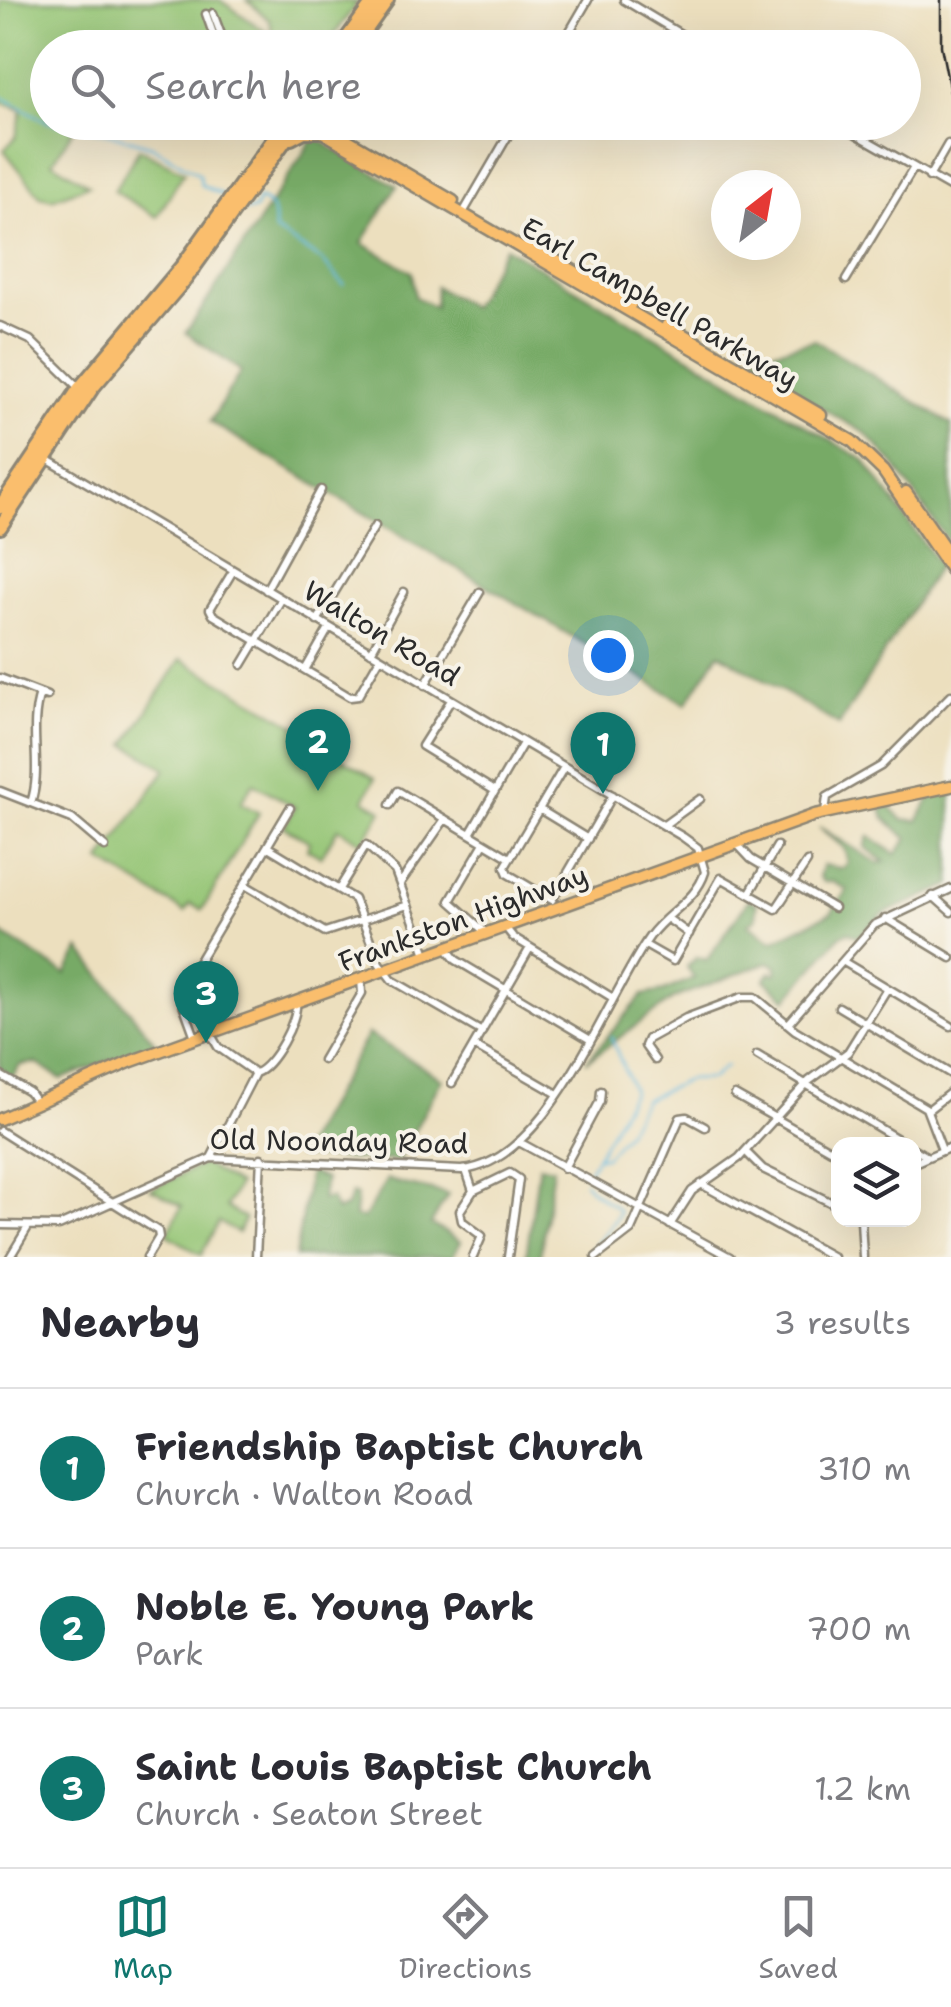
<!DOCTYPE html>
<html lang="en">
<head>
<meta charset="utf-8">
<style>
  :root { --surface:#fff; --page:#f2f2f3; --text:#2b2b33; --muted:#7c7c81; --line:#e1e1e2; --accent:#0f766e }
  body { margin:0; font-family:"Shantell Sans",sans-serif; background:var(--page); color:var(--text) }
  .controls { position:absolute; right:30px; bottom:30px; display:grid; overflow:hidden; border-radius:20px; box-shadow:0 10px 40px #0002 }
  .controls button { width:90px; height:90px; display:grid; place-items:center; padding:0; border:0; border-bottom:2px solid var(--line); background:var(--surface); color:var(--text); font:50px sans-serif }
  .compass { position:absolute; left:711px; top:170px; width:90px; height:90px; border-radius:50%; background:var(--surface); box-shadow:0 10px 40px #0002; rotate:31deg }
  .you { position:absolute; left:608px; top:655px; width:35px; height:35px; margin:-25px; border:8px solid #fff; border-radius:50%; background:#1a73e8; box-shadow:0 0 0 15px #1a73e833 }
  .badge { display:grid; place-items:center; width:65px; height:65px; border-radius:50%; background:var(--accent); color:#fff; font-size:32px; font-weight:700 }
  .pin { position:absolute; translate:-50% -82px; filter:drop-shadow(0 2px 5px #0008) }
  .pin::after { content:''; position:absolute; top:52px; width:35px; height:30px; background:inherit; clip-path:polygon(0 0,100% 0,50% 100%) }
  .list { margin:0; padding:0; list-style:none }
  h2 { display:flex; justify-content:space-between; align-items:center; height:130px; margin:0; padding:0 40px; font-size:42px }
  h2 small { font-size:32px; font-weight:400; color:var(--muted) }
  .list li { display:grid; grid-template-columns:65px 1fr auto; gap:30px; align-items:center; box-sizing:border-box; height:160px; padding:0 40px; border-top:2px solid var(--line) }
  .list b { display:block; font-size:38px; white-space:nowrap }
  .list p { margin:0; font-size:32px; white-space:nowrap; color:var(--muted) }
  .list em { font-size:32px; font-style:normal; color:var(--muted) }
  .icon { flex:none; width:55px; height:55px; fill:none; stroke:currentColor; stroke-width:2; stroke-linecap:round; stroke-linejoin:round }
  .map { position:relative; flex:none; width:951px; height:1257px; overflow:hidden }
  .search { position:absolute; background:var(--surface); box-shadow:0 10px 40px #0002; left:30px; right:30px; top:30px; height:110px; display:flex; align-items:center; gap:25px; box-sizing:border-box; padding:0 35px; border-radius:55px; color:var(--muted); font-size:38px }
  .sheet { height:610px; background:var(--surface) }
  nav { display:flex; justify-content:space-around; align-items:center; box-sizing:border-box; height:140px; border-top:2px solid var(--line); background:var(--surface); font-size:28px; color:var(--muted) }
  nav a { display:grid; justify-items:center; gap:5px }
  nav .on { color:var(--accent) }
  .map>svg:first-child { display:block }
</style>
</head>
<body>
<div class="map">
<svg width="951" height="1257" viewBox="0 0 951 1257">
  <rect width="100%" height="100%" fill="#f7f3e8"/>
  <filter id="ink" filterUnits="userSpaceOnUse"><feTurbulence type="fractalNoise" baseFrequency=".01" numOctaves="2"/><feDisplacementMap in="SourceGraphic" scale="20" xChannelSelector="R" yChannelSelector="G"/><feConvolveMatrix kernelMatrix="1 2 1 2 8 2 1 2 1" color-interpolation-filters="sRGB"/></filter>
  <filter id="wash" filterUnits="userSpaceOnUse"><feTurbulence type="fractalNoise" baseFrequency=".0048" numOctaves="4" result="noise"/><feDisplacementMap in="SourceGraphic" scale="40" xChannelSelector="R" yChannelSelector="G"/><feGaussianBlur stdDeviation="2.25" result="paint"/><feColorMatrix in="noise" values="0 0 0 0 0 0 0 0 0 0 0 0 0 0 0 0 0 1.4 0 .05"/><feComposite in="paint" operator="in"/></filter>
  <g filter="url(#wash)">
    <rect width="100%" height="100%" fill="#ecdfbe"/>
    <path fill="#94c575" stroke="#607850" stroke-width="2.5" d="M0,0h220l53,37 -3,-16 -23,-21 111,2 -33,45h-94l-14,-9 -7,9 -162,1v74l29,1 -24,39 36,23 -37,14 -12,-3 -36,-46 12,-13 6,-27 -22,-8z
      M139,149l45,23 -27,45 -43,-26z
      M181,659l143,83 -2,5 53,31 -11,22 18,10 -19,33 -25,-15 -17,29 -14,-8 3,-7 -26,-15 11,-20 -42,-24 -12,20 18,10 -57,97 -12,-6 -5,8 -84,-51 65,-92 -40,-25z
      M203,1164l35,21 -12,22 19,12 -7,14 -19,-11 -18,33 -34,-21 15,-28 -31,-17z"/>
    <path fill="#7a6" stroke="#516a48" stroke-width="2.5" d="M314,137l83,49 -35,57 50,29 3,25 20,10 1,-20 35,20 34,-60 359,213 75,105 -100,160 -120,-72 -33,51 -476,-282 31,-51 -55,-38z
      M815,340l136,84v122l-58,-83 -28,-30 -128,-73z
      M951,794v91l-68,29 -25,23 -9,-5 -8,3 -54,64 -22,-19 6,-8 5,2 1,-8 -9,-4 -94,36 -88,64 57,-67 21,-4 30,-13 -7,-11 10,-10 10,3 42,-61 8,5 -1,15 -8,5 25,17 58,-28 16,-23 -14,-8h-10l-4,-6 4,-11 20,4 5,-6 -4,-15 -25,-21 59,36 7,-1 -20,-15 4,-11 27,18 12,-15 -24,-21 -3,-8 8,-5 13,14 16,2 12,-23z
      M0,933l66,41 14,-25 76,95 -95,35 -25,-16 -16,2 -8,13 -12,-8z
      M368,1034l74,45 -44,82 -100,-4z
      M539,1165l14,3 -13,89h-14z
      M309,1172l16,7 -3,21 9,-2 5,13 11,-5 5,-13 5,2 -2,22 9,1 23,-39c19,8 38,7 61,16l-17,29 30,18 -9,15h-157z"/>
    <g fill="none" stroke-linecap="round" stroke-linejoin="round">
      <path stroke="#62b9df" stroke-width="2.5" d="M0,96l48,26
        M50,122l51,9 51,15 48,29 1,10 24,11
        M243,211l12,-1 3,-11c16,6 17,16 16,31l49,31 21,24
        M597,1157h8l21,-24 18,-33 43,-20 24,-1 15,-13
        M586,1176l47,-85 -22,-54
        M584,1182c31,37 54,12 9,66"/>
    </g>
  </g>
  <g filter="url(#ink)">
    <g fill="none" stroke-linecap="round" stroke-linejoin="round">
      <defs>
        <path id="minor" d="M624,0l80,48
          M213,13l13,35
          M206,14l12,34
          M560,48l28,-48
          M835,122l116,66
          M929,177l19,-33
          M463,213l53,-91
          M846,280l67,-111
          M0,326l30,14 50,49
          M233,571l-23,38 3,6 137,82 8,-1 22,-38
          M266,590l55,-100
          M317,621l58,-95
          M371,652l33,-60
          M242,665l39,-65
          M305,670l24,-42
          M0,678l47,18
          M425,685l55,-93
          M451,700l-29,46 73,45
          M0,791l72,28 33,28
          M31,803c12,-36 -3,-74 9,-109
          M390,805l8,-14 112,67
          M539,809l49,30
          M825,812l2,-15 54,-31 70,-71
          M664,825l36,-26
          M470,834l53,-91
          M484,843l-34,58 35,31
          M736,843l15,16 83,49
          M268,847l86,52 25,64 13,17 90,52
          M401,882l44,-63
          M245,885l80,47 83,-27
          M339,889l27,-44 29,26 31,83
          M749,894l28,-48
          M933,896l18,16
          M552,900l-44,-26 -3,-7 59,-100
          M552,900l61,-105
          M667,918l22,16
          M885,918l66,40
          M505,927l8,10 100,61
          M645,945l28,16 48,-83 55,31 31,-47
          M446,948l10,12 133,79
          M844,962l107,64
          M839,1007l112,67
          M788,1024l86,-99 77,-36
          M210,1033l8,14 37,26
          M195,1037l-12,-33 1,-18 106,-178
          M474,1046l82,47
          M757,1055l149,89
          M323,1060l39,-67 -1,-14
          M655,1060l-10,-14 3,-7 38,-21 56,-21h13l40,33 131,78 16,42
          M255,1073c17,-4 44,-54 41,-71
          M0,1075l29,17 7,10
          M452,1083l78,-135
          M735,1095l103,59
          M928,1110l23,-18
          M0,1131l158,100 1,6 -12,20
          M519,1142l211,115
          M914,1149l12,7
          M746,1152l17,17 75,37
          M211,1158l44,-85
          M914,1163l37,-16
          M564,1168l36,-67 1,-10
          M466,1170l7,21
          M701,1184l132,73
          M861,1220l2,37
          M0,1225l59,1 152,-68 250,12c87,-6 144,-171 189,-234 17,-24 46,-35 55,-64l-7,-24 -15,-11 -638,-379
          M670,1225l22,-34 47,-33 70,-77 39,-29 39,-63
          M10,1257l18,-30
          M256,1257l5,-99
          M473,1257l9,-21 -20,-15 -2,-10 13,-20 37,-18 9,6 -11,78
          M596,1257l35,-27 49,-112 7,-1 18,10"/>
        <path id="major" d="M305,122l547,319 31,30 68,99
          M321,124l132,77
          M529,245l102,59
          M667,325l154,90
          M906,492l45,65
          M0,1119l132,-58 683,-246 136,-29"/>
        <path id="highway" d="M340,48l35,-48
          M353,48l34,-48
          M291,138l13,-7h15
          M0,507l79,-118 105,-125 102,-142
          M0,527l92,-139 94,-110 112,-156"/>
      </defs>
      <use href="#minor" stroke="#8c8574" stroke-width="11"/>
      <use href="#major" stroke="#8c8574" stroke-width="15"/>
      <use href="#highway" stroke="#8c8574" stroke-width="18"/>
      <use href="#minor" stroke="#fff" stroke-width="6"/>
      <use href="#major" stroke="#fabe6d" stroke-width="10"/>
      <use href="#highway" stroke="#fabe6d" stroke-width="12"/>
      <path stroke="#2b2b2b" stroke-width="2.5" d="M941,0v46l10,51"/>
    </g>
  </g>
  <g text-anchor="middle" stroke-width="8" stroke-linejoin="round" paint-order="stroke">
    <g font-size="28" fill="#2b2b2b" stroke="#f7f3e8">
      <text transform="translate(660 303) rotate(30)" y="10">Earl Campbell Parkway</text>
      <text transform="translate(382 633) rotate(31)" y="10">Walton Road</text>
      <text transform="translate(463 918) rotate(-20)" y="10">Frankston Highway</text>
      <text transform="translate(339 1141) rotate(1)" y="10">Old Noonday Road</text>
    </g>
  </g>
</svg>
<div class="controls">
<button><svg class="icon" aria-label="layers" viewBox="0 0 24 24"><path d="M12 4l9 5-9 5-9-5zM3 14l9 5 9-5"/></svg></button>
</div>
<svg class="compass" viewBox="-18 -18 36 36"><path d="M0-13l5 13h-10z" fill="#e53935"/><path d="M0 13l5-13h-10z" fill="#7c7c81"/></svg>
<div class="you"></div>
<div class="pin badge" style="left:603px;top:794px">1</div>
<div class="pin badge" style="left:318px;top:791px">2</div>
<div class="pin badge" style="left:206px;top:1043px">3</div>
<div class="search"><svg class="icon" aria-label="search" viewBox="0 0 24 24"><circle cx="10" cy="10" r="6"/><path d="M15 15l6 6"/></svg>Search here</div>
</div>
<section class="sheet">
<h2>Nearby<small>3 results</small></h2>
<ul class="list">
<li><span class="badge">1</span><div><b>Friendship Baptist Church</b><p>Church · Walton Road</p></div><em>310 m</em></li>
<li><span class="badge">2</span><div><b>Noble E. Young Park</b><p>Park</p></div><em>700 m</em></li>
<li><span class="badge">3</span><div><b>Saint Louis Baptist Church</b><p>Church · Seaton Street</p></div><em>1.2 km</em></li>
</ul>
</section>
<nav>
<a class="on"><svg class="icon" aria-label="map" viewBox="0 0 24 24"><path d="M3 6l6-2 6 2 6-2v14l-6 2-6-2-6 2zM9 4v14M15 6v14"/></svg>Map</a>
<a><svg class="icon" aria-label="directions" viewBox="0 0 24 24"><path d="M12 3l9 9-9 9-9-9zM9 14v-3h6M13 9l2 2-2 2"/></svg>Directions</a>
<a><svg class="icon" aria-label="saved" viewBox="0 0 24 24"><path d="M7 4h10v16l-5-4-5 4z"/></svg>Saved</a>
</nav>
</body>
</html>
